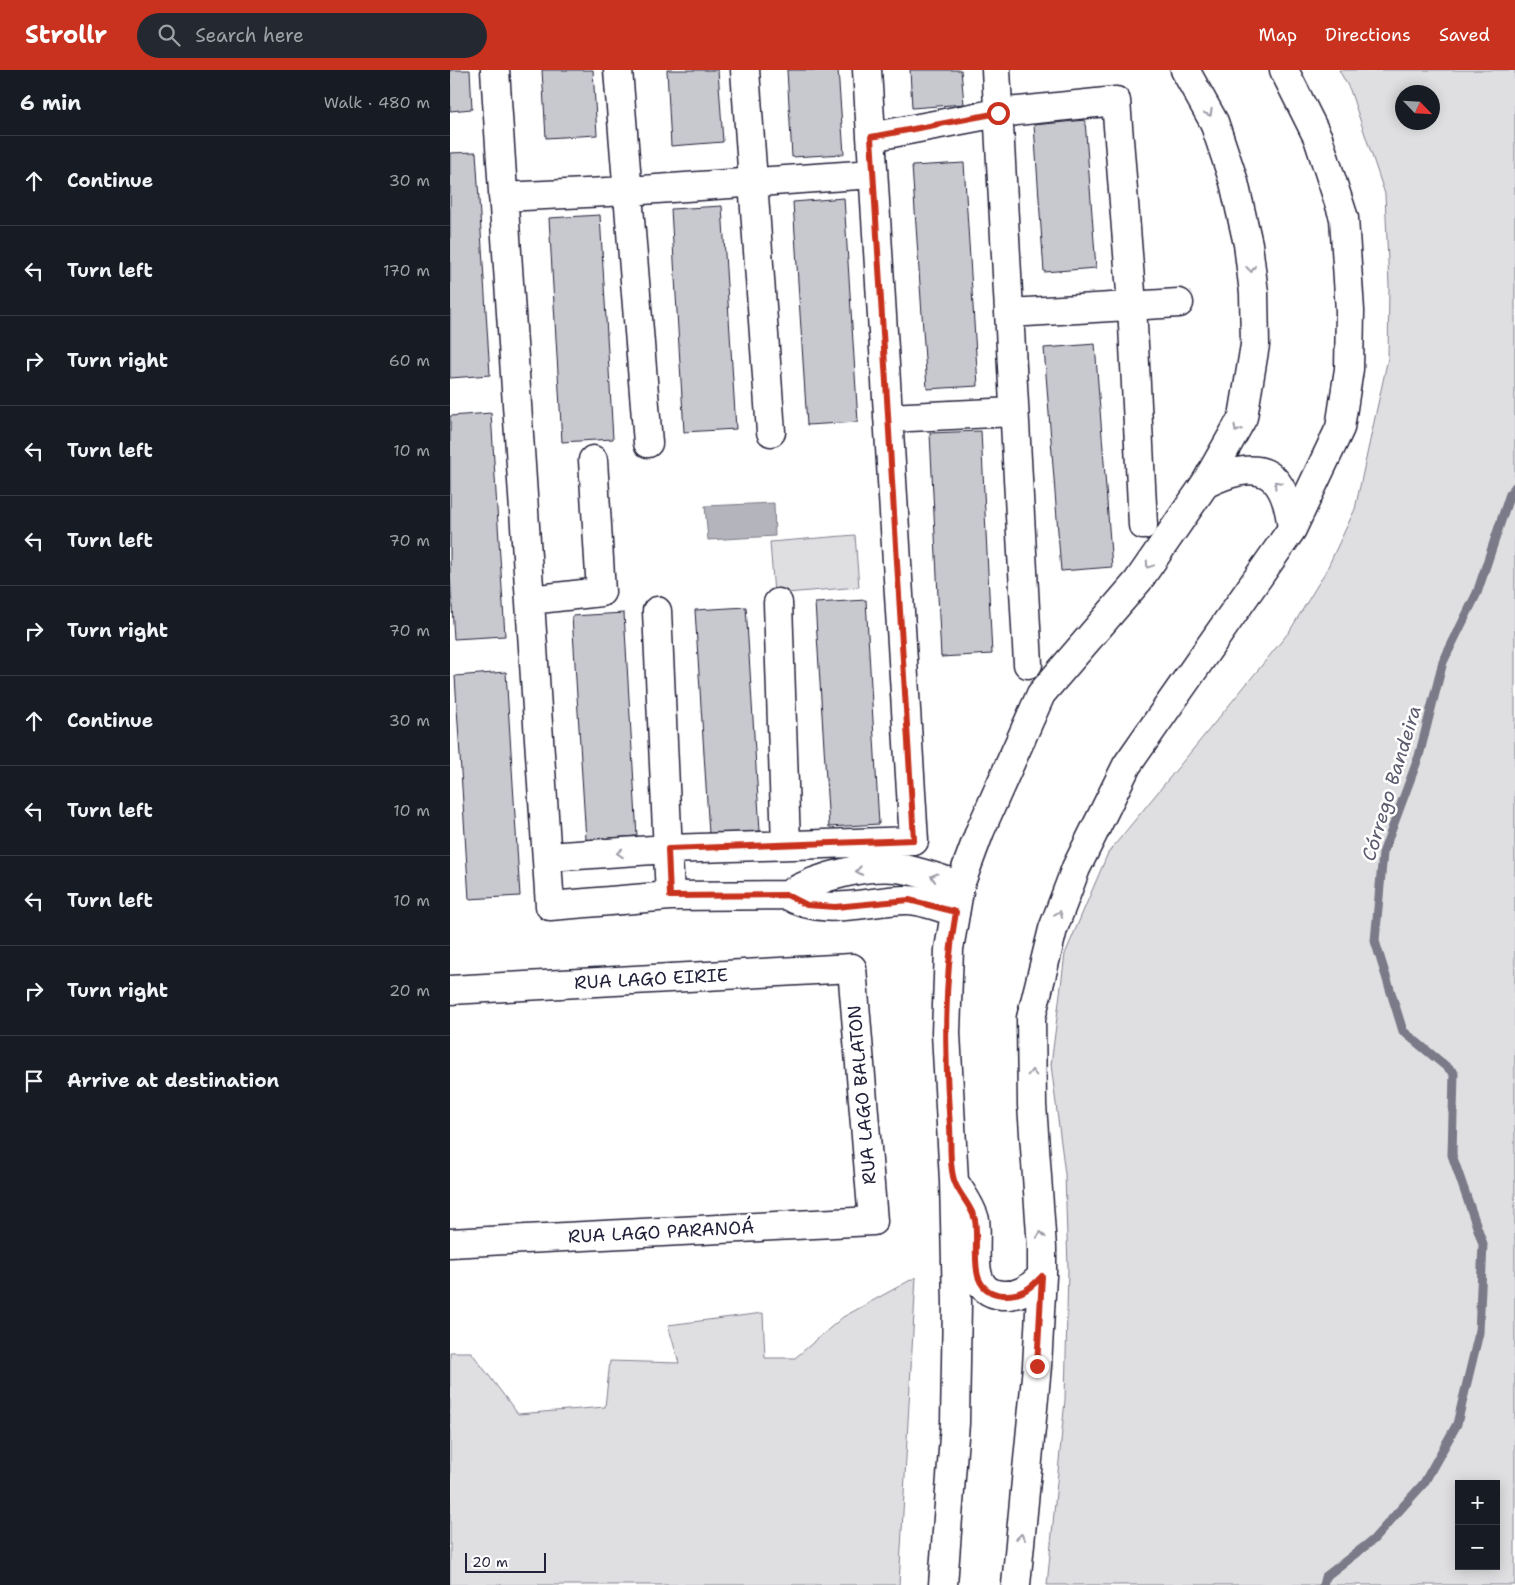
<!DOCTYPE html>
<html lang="en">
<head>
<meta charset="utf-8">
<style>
  :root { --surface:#171b24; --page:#242831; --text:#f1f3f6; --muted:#9ea1a6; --line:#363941; --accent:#c8321e }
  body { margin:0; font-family:"Shantell Sans",sans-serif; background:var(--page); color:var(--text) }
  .controls { position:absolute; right:15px; bottom:15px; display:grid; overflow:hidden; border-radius:0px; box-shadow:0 2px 12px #0003 }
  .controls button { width:45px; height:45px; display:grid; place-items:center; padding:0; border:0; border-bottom:1px solid var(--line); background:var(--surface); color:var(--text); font:25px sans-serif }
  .compass { position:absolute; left:945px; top:15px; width:45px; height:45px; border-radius:50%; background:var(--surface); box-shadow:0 2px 12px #0003; rotate:115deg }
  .scale { position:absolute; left:15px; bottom:12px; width:81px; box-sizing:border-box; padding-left:5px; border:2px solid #22223b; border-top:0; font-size:14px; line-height:18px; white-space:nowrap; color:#22223b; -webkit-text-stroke:4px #fff; paint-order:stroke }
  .stop { position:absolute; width:15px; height:15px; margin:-11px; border:4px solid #c8321e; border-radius:50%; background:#fff }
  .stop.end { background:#c8321e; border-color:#fff; box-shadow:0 1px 5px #0008 }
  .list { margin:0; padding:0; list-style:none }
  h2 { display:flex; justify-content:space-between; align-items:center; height:65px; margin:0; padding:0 20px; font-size:21px }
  h2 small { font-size:16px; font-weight:400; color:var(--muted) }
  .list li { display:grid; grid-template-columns:32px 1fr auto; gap:15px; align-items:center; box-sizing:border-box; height:90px; padding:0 20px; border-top:1px solid var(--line) }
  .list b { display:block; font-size:19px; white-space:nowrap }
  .list em { font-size:16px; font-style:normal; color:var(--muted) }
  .icon { flex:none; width:28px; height:28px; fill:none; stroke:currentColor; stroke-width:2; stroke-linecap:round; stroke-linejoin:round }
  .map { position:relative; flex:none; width:1065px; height:1515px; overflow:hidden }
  header { display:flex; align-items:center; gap:30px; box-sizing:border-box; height:70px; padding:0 25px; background:var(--accent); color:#fff }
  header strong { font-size:24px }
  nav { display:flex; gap:28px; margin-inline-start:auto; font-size:18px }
  .search { width:350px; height:45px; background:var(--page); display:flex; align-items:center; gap:12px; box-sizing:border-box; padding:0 18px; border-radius:28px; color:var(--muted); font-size:19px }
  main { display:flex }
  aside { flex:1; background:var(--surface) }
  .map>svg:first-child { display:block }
</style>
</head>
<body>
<header>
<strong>Strollr</strong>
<div class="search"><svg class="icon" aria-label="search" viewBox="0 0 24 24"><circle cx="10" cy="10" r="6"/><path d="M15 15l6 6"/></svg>Search here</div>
<nav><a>Map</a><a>Directions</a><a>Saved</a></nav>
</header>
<main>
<aside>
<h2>6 min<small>Walk · 480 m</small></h2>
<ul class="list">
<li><svg class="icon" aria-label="ahead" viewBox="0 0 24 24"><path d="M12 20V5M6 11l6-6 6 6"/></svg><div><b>Continue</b></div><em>30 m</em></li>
<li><svg class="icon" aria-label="left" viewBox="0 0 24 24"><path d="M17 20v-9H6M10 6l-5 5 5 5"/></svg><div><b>Turn left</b></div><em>170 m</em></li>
<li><svg class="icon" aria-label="right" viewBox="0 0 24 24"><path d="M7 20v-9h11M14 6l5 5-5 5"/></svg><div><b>Turn right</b></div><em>60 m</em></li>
<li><svg class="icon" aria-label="left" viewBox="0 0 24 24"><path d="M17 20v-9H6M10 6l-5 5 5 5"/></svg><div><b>Turn left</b></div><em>10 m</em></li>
<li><svg class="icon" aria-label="left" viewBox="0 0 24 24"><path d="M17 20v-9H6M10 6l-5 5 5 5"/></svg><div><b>Turn left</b></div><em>70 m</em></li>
<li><svg class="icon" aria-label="right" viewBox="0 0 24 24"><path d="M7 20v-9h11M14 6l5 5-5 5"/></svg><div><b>Turn right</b></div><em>70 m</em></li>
<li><svg class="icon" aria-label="ahead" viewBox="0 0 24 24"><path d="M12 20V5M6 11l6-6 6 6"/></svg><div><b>Continue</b></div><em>30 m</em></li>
<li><svg class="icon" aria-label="left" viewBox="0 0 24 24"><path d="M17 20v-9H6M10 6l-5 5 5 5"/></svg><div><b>Turn left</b></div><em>10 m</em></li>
<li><svg class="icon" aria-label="left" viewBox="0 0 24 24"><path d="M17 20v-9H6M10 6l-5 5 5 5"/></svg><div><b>Turn left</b></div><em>10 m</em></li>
<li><svg class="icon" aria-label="right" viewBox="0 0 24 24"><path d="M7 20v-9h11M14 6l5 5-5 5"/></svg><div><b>Turn right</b></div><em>20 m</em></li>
<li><svg class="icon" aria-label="arrive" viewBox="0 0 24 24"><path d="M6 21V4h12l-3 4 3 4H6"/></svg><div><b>Arrive at destination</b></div></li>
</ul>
</aside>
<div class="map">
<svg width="1065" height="1515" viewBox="0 0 1065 1515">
  <rect width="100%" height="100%" fill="#fff"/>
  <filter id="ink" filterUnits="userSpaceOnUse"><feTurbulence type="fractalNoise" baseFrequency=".02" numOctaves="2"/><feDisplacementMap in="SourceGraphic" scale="10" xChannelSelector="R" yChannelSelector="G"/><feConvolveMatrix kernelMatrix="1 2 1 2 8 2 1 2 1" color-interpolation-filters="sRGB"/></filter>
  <g filter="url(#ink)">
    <path fill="#dfdfe2" stroke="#80808e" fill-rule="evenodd" d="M889,0h176v1515h-468l18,-185 3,-132 -3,-94 -14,-109 14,-111 43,-101 181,-221 37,-61 29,-62 33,-151 1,-72 -4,-92 -35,-104zM982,22v30h-30v-30zM1009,1414h37v82h-37z
      M405,465l4,52 -85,7 -4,-52z
      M466,1207l-17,308h-449v-233h21l47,62 87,-7 5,-46 69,2 -11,-38 95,-12 2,45h30l48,-41z"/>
    <path fill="#b4b4bc" stroke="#7a7a88" d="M324,433l1,33 -67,4 -3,-34z"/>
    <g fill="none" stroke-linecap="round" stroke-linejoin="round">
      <path stroke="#7a7a88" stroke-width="9" d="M873,1515l2,-8 48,-37 51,-57 33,-59 22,-91 4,-89 -31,-89 2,-82 -51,-42 -28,-90 8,-88 36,-97 24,-94 34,-69 33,-99 5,-7"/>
    </g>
    <path fill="#c8c8cf" stroke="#22223b" d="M0,0h20l2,39 -22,2z
      M92,0h51l4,65 -51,3z
      M217,0h51l5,72 -52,4z
      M337,0h51l6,84 -52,3z
      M460,0h51l3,34 -52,4z
      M635,50l11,148 -52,4 -10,-147z
      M26,82l14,223 -40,3v-225z
      M514,93l14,223 -51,3 -15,-223z
      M394,128l14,224 -51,3 -14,-223z
      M272,136l14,223 -52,3 -13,-223z
      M150,145l13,224 -51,3 -13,-224z
      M645,274l17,223 -51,4 -17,-223z
      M41,343l14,223 -51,3 -4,-66v-157z
      M531,361l11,223 -51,3 -11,-224z
      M416,530l13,224 -50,3 -14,-224z
      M296,537l14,224 -51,3 -14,-224z
      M174,543l13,223 -51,4 -14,-224z
      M56,602l14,224 -51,3 -14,-223z"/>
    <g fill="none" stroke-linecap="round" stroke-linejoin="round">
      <defs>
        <path id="minor" d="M45,0l55,836 120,-10 117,-1c31,-19 85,-33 122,-25 17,4 34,10 51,15
          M168,0l30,373
          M295,0l26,362
          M546,0l32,594
          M421,67l127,-24 118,-12 16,204 11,220
          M53,127l125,-6 245,-17
          M559,243l170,-10
          M438,348l126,-6
          M80,530l71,-8 -8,-132
          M328,533l8,242
          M207,541l13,285
          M97,787l121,-8 246,-8 -47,-771
          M337,825c36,23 80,5 120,5 15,0 34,8 48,12
          M0,920l402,-22 21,253 -423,22"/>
        <path id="major" d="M755,414c53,-26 80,-17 87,45
          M507,1116c7,11 15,22 18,34 4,26 -10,72 27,75 18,1 27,-6 40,-19
          M493,1515l12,-162 2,-120 -3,-122 -8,-148 3,-84 11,-64 20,-54 61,-137 97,-113 67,-97 38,-67 12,-72 -1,-52 -6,-49 -14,-62 -20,-60 -29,-52
          M566,1515l21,-219 5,-90v-28l-10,-143 -1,-87 22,-89 23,-61 51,-103 165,-236 48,-101 9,-59 1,-58 -6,-93 -26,-80 -34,-68"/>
      </defs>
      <use href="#minor" stroke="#22223b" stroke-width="31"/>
      <use href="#major" stroke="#22223b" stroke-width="31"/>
      <use href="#minor" stroke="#fff" stroke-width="28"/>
      <use href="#major" stroke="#fff" stroke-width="28"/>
    </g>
    <defs><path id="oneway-chevron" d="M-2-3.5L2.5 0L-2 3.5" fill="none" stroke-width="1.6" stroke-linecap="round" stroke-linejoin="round" transform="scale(1.25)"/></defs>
    <g stroke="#9c9ca7">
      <use href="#oneway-chevron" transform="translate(759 43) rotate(61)"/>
      <use href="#oneway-chevron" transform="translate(801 199) rotate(83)"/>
      <use href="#oneway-chevron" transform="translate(787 359) rotate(120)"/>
      <use href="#oneway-chevron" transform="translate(827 414) rotate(-132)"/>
      <use href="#oneway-chevron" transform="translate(699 495) rotate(124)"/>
      <use href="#oneway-chevron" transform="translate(170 783) rotate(176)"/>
      <use href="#oneway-chevron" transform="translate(409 801) rotate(171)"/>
      <use href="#oneway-chevron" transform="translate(484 807) rotate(-163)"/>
      <use href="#oneway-chevron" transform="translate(609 844) rotate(-69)"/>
      <use href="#oneway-chevron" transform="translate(582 1003) rotate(-90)"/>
      <use href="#oneway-chevron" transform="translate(591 1165) rotate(-94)"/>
      <use href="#oneway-chevron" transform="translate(571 1467) rotate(-84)"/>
    </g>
  </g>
  <g fill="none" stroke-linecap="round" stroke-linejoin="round" filter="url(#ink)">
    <path stroke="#c8321e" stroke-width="6" d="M548,43l-127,24 43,703 -246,9 2,47 117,-1 20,10 28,2 74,-7 47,12c-13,71 -11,143 -6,215 1,16 -1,37 4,53 4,14 17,24 21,40 5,27 -11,72 28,75 17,1 27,-6 39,-19l-5,90"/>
  </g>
  <g text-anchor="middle" stroke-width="5" stroke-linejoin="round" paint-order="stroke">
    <g font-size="18" fill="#22223b" stroke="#fff">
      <text transform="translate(201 909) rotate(-3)" y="6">RUA LAGO EIRIE</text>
      <text transform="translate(412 1025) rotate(-95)" y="6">RUA LAGO BALATON</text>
      <text transform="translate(211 1162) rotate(-3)" y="6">RUA LAGO PARANOÁ</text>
    </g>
    <g font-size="19" font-style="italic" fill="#5c5c6f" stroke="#fff">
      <text transform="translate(941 713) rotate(-73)" y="7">Córrego Bandeira</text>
    </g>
  </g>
</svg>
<div class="controls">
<button>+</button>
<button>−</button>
</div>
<svg class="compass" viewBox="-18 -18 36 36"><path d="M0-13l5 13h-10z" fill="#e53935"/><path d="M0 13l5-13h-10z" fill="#9ea1a6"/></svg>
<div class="scale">20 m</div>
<div class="stop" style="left:548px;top:43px"></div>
<div class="stop end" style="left:587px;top:1296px"></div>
</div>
</main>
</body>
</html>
